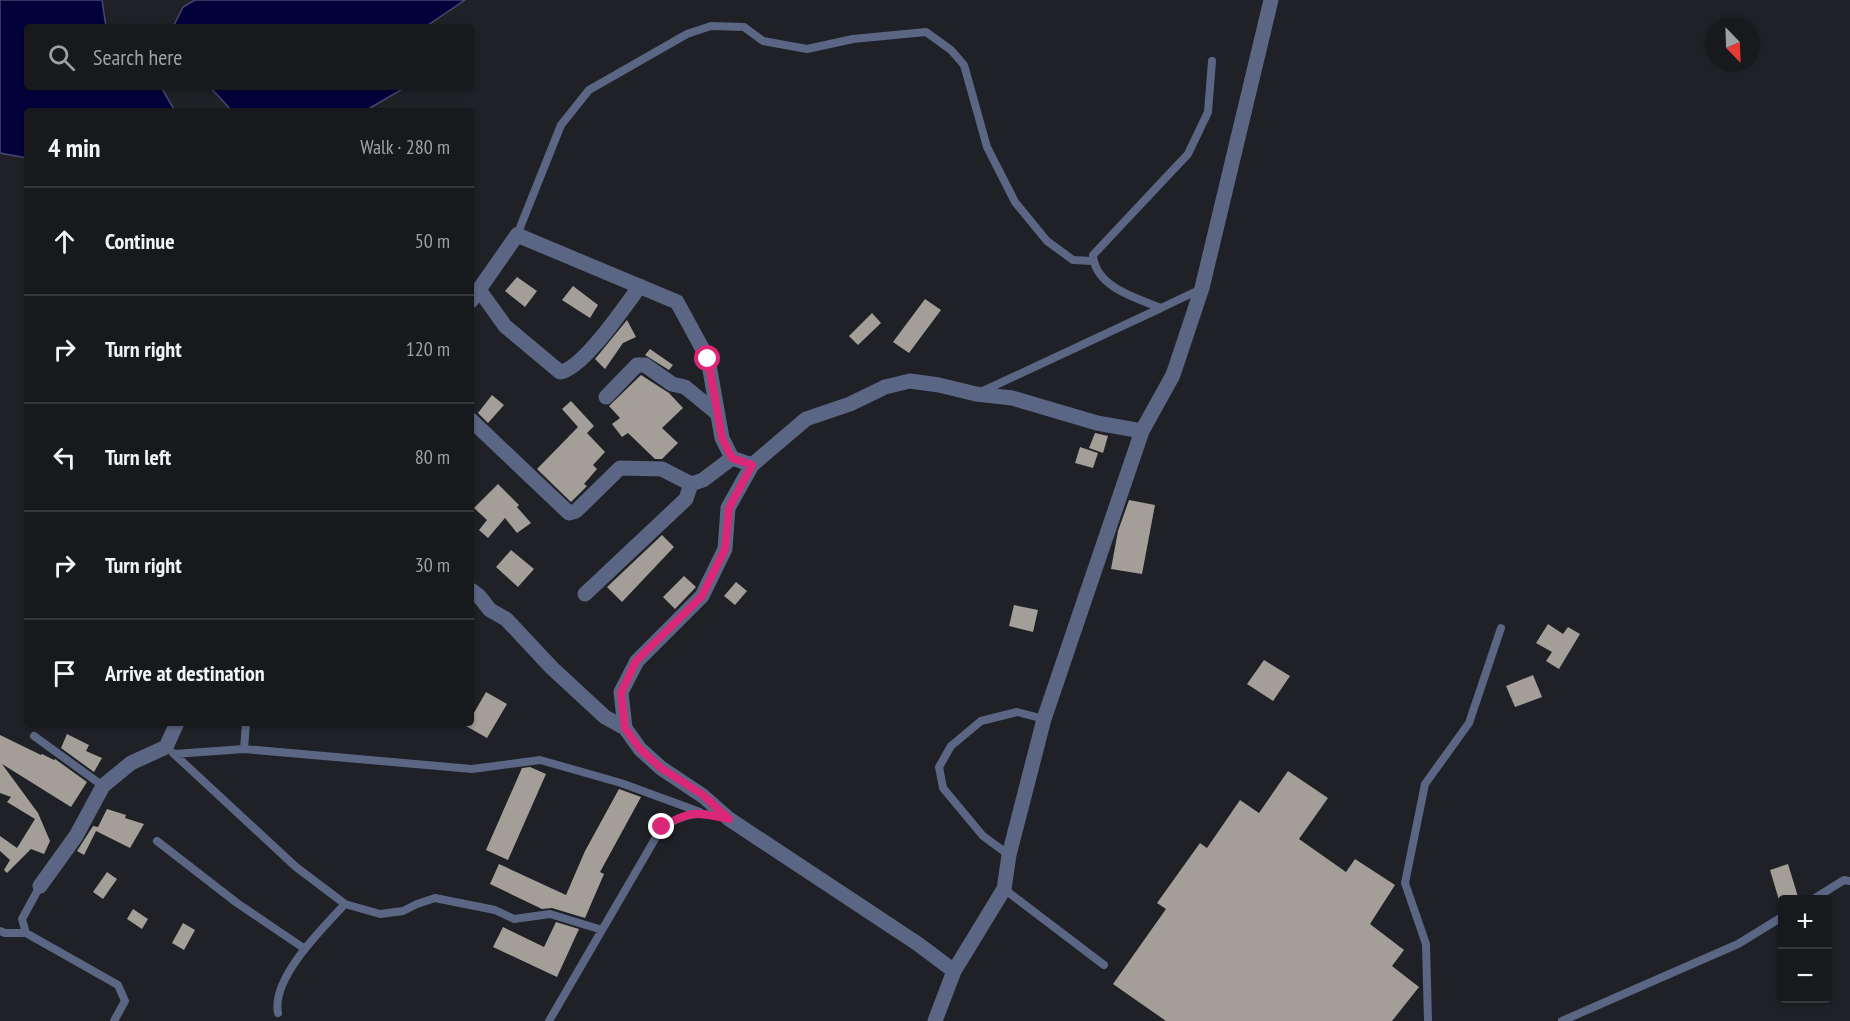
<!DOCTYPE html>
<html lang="en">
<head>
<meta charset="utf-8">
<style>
  :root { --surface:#17191c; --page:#242629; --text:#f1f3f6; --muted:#9ea0a3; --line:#36383b }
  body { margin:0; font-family:"PT Sans Narrow",sans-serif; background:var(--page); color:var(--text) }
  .controls { position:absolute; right:18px; bottom:18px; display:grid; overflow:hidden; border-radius:6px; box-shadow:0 2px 4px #0004 }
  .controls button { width:54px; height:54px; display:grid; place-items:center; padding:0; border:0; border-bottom:2px solid var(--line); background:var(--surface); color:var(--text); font:30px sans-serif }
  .compass { position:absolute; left:1706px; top:18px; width:54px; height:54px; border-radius:50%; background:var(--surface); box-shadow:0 2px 4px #0004; rotate:157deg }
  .stop { position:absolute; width:18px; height:18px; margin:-14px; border:4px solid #db2777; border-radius:50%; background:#fff }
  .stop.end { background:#db2777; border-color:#fff; box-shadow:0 2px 6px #0008 }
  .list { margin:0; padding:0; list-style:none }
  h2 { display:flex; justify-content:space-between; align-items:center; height:78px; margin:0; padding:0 24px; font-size:26px }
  h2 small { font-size:20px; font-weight:400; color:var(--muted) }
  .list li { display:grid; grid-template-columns:39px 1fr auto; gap:18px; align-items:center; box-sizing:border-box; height:108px; padding:0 24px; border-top:2px solid var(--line) }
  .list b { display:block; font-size:22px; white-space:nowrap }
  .list em { font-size:20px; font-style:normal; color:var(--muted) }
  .icon { flex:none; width:33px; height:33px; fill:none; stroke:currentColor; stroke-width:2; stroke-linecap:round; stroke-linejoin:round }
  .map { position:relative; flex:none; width:1850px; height:1021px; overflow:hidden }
  .search { position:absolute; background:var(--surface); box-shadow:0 2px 4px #0004; left:24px; top:24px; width:450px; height:66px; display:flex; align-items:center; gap:15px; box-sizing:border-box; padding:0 21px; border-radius:6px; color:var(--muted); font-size:22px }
  .panel { position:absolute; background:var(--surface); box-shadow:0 2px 4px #0004; left:24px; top:108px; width:450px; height:618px; border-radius:6px }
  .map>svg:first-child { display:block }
</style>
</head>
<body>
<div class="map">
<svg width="1850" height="1021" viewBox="0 0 1850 1021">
  <rect width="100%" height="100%" fill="#1f2126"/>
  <path fill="#02013a" stroke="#474770" stroke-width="1.5" d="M0,0h102l4,27h-79v60h134l14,24h-148v47l-27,-5z
    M195,0h270l-40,27h-252l10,-20z
    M210,87h196l-41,24h-133z"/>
  <path fill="#a49e99" d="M517,277l20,14 -12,16 -20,-16z
    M573,286l25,19 -8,13 -28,-18z
    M925,299l16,11 -32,43 -16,-11z
    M872,313l9,10 -23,22 -9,-9z
    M627,320l9,17 -13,6 -18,26 -10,-10z
    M650,349l23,16 -4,5 -24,-15z
    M641,375l28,18 14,15 -21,20 16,15 -16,16h-7l-27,-26 -6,4 -10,-13 8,-6 -11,-12z
    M492,395l12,10 -16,18 -10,-10z
    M571,401l23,25 -7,7 18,19 -12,13 4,4 -13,15 3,2 -16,16 -34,-33 41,-42 -16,-18z
    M1095,433l13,3 -5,17 -14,-5z
    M1080,447l18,6 -5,15 -18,-5z
    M498,484l21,21 -2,2 14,16 -14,10 -12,-15 -17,20 -9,-8 8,-10 -13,-12z
    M1129,500l26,5 -13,69 -31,-5 7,-38z
    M662,535l12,12 -52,55 -15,-15z
    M511,550l23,19 -16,18 -22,-20z
    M684,576l12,11 -21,22 -12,-12z
    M736,582l11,9 -12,14 -11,-9z
    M1014,605l24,5 -5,22 -24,-6z
    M1548,624l15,10 5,-7 12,7 -21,35 -13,-8 6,-9 -16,-9z
    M1264,660l26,16 -17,25 -26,-17z
    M1533,675l9,22 -27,10 -9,-21z
    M486,692l21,12 -20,34 -21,-12 2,-3h3v-5z
    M67,734l22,11 -3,6 16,7 -8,14 -33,-24z
    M0,735l41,20 1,-1 12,6 1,-1 32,23 -16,25 -69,-43 36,49 12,28 -6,13 -13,-5 -24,24 -3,-3 6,-10 -10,-9v-15l17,12 18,-29 -28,-17 4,-5 -11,-4z
    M530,767l16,7 -38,86 -22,-10 36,-82z
    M1288,771l40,27 -29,41 47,33 9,-13 40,26 -25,39 34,26 -12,16 27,21 -27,34h-226l-53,-37 53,-75 -9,-6 43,-60 7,5 33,-48 19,13z
    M619,789l22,8 -41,75 4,2 -19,44 -33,-10 -10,1 -52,-25 9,-20 67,31 19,-44z
    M107,809l19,6 -1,3 19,6 -14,24 -34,-17 -12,24 -7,-4 16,-25 5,1z
    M1788,864l11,36h-20l-9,-30z
    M107,872l10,7 -14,20 -10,-7z
    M133,909l15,10 -6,10 -15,-10z
    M556,922l23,7 -22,48 -64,-30 10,-20 41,20z
    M183,923l12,7 -11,20 -12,-7z"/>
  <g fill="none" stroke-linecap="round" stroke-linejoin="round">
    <path stroke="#5a6683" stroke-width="8" d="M517,235l44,-110 28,-35 98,-56 24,-8 33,1 19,14 44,8 46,-10 73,-7 25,18 13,15 23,82 28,55 32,39 26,19 20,1
      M1201,289l-40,19c-25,-10 -66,-21 -68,-53l95,-101 20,-42 4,-51
      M983,391l178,-83
      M34,736l69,50
      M244,749l2,-26
      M173,753l123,114 49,37 35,10 23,-3 14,-7 18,-6 60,12 19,9 36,-5 52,16
      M174,754l70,-5 228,20 68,-9 81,23 79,29
      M157,841l80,62 68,46
      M1009,855l-26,-19 -40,-48 -4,-21 12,-21 30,-25 36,-9 27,7
      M40,886l-18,33 4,14 92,52 7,16 -11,20
      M1004,889l100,76
      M1812,900l32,-20 6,1
      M0,931l5,2h21
      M278,1013c-7,-35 45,-85 67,-109
      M549,1021l113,-194c23,-13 34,-16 59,-10
      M1428,1021l-2,-77 -21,-61 20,-99 44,-61 32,-95
      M1562,1021l176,-77 44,-27"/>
    <path stroke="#5a6683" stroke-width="15" d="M480,291l25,35 55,46c23,-3 65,-66 80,-86
      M471,301l46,-66 160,67 31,57 14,79 10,20 20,7
      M606,397l31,-32h8l27,19 13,3 33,27
      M471,420l98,93 7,-2 44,-43 42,1 29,15 12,-4 29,-22
      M471,590l8,6 11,14 16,9 46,49 53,49 20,11
      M585,594l101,-95 5,-15
      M40,886l36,-50 27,-50 28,-23 35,-16 11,-24
      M954,971l-36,-27 -189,-125 -26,-23 -42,-28 -21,-19 -15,-21 -4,-36 16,-31 65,-65 23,-47 3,-41 24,-43 54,-46 44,-15 35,-17 25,-6 29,4 37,9 36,4 85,25 45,8
      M935,1021l19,-50 50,-82 5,-34 35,-136 98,-288 31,-56 29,-87 69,-288"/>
  </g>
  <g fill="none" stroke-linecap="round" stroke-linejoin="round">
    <path stroke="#db2777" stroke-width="8" d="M662,827c29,-17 35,-15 67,-8l-26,-24 -42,-27 -21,-19 -15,-21 -4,-35 15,-32 66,-65 23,-47 4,-41 23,-43 -20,-7 -10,-20 -14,-79"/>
  </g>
</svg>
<div class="controls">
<button>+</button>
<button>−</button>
</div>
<svg class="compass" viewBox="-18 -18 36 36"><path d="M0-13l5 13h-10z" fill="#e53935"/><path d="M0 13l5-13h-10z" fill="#9ea0a3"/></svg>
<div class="stop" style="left:708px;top:359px"></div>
<div class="stop end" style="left:662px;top:827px"></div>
<div class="search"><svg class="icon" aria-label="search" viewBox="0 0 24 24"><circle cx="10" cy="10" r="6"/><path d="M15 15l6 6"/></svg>Search here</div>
<section class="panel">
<h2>4 min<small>Walk · 280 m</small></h2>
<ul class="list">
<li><svg class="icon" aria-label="ahead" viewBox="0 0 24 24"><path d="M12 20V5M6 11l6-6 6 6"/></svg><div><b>Continue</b></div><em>50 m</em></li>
<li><svg class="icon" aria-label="right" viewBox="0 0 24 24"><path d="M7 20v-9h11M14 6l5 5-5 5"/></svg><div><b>Turn right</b></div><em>120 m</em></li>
<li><svg class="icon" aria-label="left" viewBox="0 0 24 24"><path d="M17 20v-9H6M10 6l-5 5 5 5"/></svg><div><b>Turn left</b></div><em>80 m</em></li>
<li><svg class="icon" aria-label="right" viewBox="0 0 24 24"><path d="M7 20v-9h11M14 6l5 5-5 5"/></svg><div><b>Turn right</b></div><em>30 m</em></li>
<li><svg class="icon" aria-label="arrive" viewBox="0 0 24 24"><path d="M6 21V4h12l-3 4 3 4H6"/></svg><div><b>Arrive at destination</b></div></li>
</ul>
</section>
</div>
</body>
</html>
